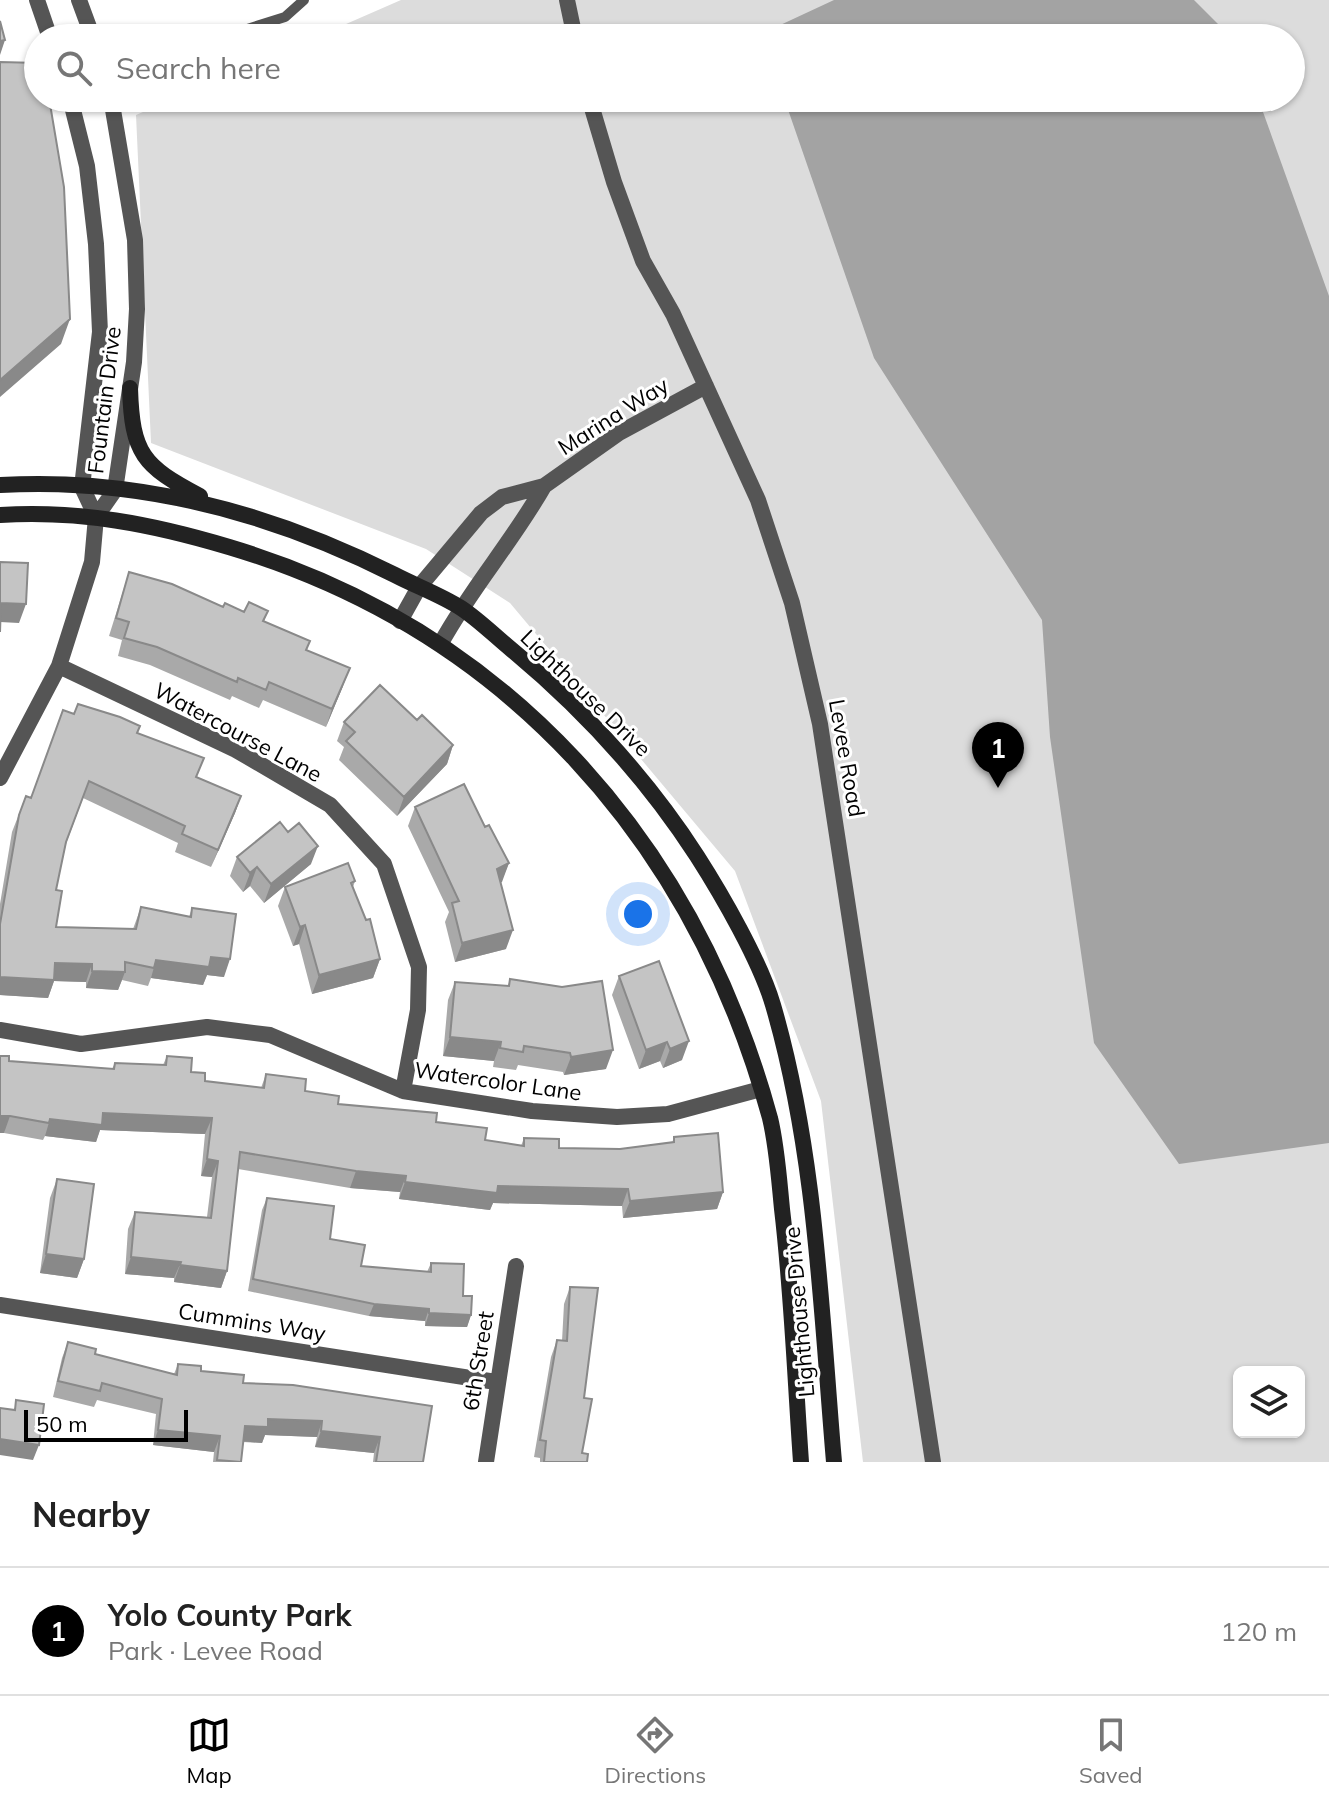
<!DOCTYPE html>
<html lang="en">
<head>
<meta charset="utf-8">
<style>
  :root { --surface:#fff; --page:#f6f6f6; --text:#222; --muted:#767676; --line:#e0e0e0; --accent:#000 }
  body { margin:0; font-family:Mulish,sans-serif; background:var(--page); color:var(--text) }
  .controls { position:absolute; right:24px; bottom:24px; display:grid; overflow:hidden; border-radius:12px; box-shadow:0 2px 6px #0004 }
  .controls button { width:72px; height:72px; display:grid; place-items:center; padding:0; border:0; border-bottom:2px solid var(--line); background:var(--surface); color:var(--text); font:40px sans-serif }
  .scale { position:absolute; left:24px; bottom:20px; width:164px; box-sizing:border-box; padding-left:8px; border:4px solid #000; border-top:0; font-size:22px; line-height:28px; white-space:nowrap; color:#000; -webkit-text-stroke:6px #fff; paint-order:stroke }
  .you { position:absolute; left:638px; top:914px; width:28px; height:28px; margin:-20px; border:6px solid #fff; border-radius:50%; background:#1a73e8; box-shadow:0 0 0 12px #1a73e833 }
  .badge { display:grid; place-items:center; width:52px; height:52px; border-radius:50%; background:var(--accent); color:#fff; font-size:26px; font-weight:700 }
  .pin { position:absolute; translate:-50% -66px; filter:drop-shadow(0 2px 4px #0008) }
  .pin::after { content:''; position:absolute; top:42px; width:28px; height:24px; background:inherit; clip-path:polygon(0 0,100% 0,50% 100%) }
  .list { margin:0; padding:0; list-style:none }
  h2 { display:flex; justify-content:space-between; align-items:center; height:104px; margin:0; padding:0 32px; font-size:34px }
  h2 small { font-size:26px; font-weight:400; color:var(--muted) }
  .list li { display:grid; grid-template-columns:52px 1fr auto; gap:24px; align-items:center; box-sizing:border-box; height:128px; padding:0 32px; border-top:2px solid var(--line) }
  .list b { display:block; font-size:30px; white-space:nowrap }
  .list p { margin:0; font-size:26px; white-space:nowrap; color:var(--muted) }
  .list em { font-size:26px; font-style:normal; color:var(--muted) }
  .icon { flex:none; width:44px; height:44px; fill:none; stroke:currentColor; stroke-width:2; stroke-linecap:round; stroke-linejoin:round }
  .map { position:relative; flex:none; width:1329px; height:1462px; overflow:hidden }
  .search { position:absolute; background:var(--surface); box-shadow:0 2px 6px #0004; left:24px; right:24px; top:24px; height:88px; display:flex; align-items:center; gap:20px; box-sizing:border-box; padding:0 28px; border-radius:44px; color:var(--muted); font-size:30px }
  .sheet { height:232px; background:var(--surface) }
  nav { display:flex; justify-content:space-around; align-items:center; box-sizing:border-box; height:112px; border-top:2px solid var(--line); background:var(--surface); font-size:22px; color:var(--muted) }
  nav a { display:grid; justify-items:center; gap:4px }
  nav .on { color:var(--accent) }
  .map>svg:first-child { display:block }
</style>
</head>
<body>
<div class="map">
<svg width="1329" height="1462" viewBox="0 0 1329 1462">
  <rect width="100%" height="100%" fill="#fff"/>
  <path fill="#dcdcdc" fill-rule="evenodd" d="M401,0h928v1462h-466l-42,-361 -86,-230 -225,-268 -84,-54 -275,-106 -15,-328 39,-17h1116v-60h-977zM1239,1372h60v60h-60z"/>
  <path fill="#a3a3a3" d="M834,0h360l38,38h-469l-2,-4z
    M784,98h474l71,198v847l-150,21 -85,-121 -44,-306 -8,-117 -168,-262z"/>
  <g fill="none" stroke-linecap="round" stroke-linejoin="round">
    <path stroke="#555" stroke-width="10" d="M219,38l66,-21 19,-17"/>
    <path stroke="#555" stroke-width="16" d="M37,0l13,38
      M79,0l14,38
      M567,0l8,38
      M70,98l17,68 9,78 4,88 -18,155 14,30
      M589,98l25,84 29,79 30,53 85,186 34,103 28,121 113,738
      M96,517l19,-27 19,-128 3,-53 -2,-69 -24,-142
      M400,621l19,-34 62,-74 21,-16 42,-11 75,-53 87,-47
      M441,643c30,-55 72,-102 103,-157
      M59,666l177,84 94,55 54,59 35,103 -1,43 -15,81
      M0,778l59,-112 33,-104 4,-45
      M0,1030l81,14 126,-17 63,8 133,56 129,20 85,6 51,-3 93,-25
      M0,1305l496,77
      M486,1462l30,-196"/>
    <path stroke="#222" stroke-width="16" d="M130,388c2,66 13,78 70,108
      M0,485c139,-8 272,28 395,90 21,11 46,20 66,33 18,12 34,28 51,42 72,60 134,127 185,206 25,39 63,105 76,149 43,147 48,305 61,457
      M0,515c80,-5 152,9 229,32 278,83 465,294 541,571 7,29 9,61 12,91 10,84 13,169 19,253"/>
  </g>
  <path fill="#a9a9a9" d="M129,572l94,35 21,5 24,-1 -4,10 42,29 37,36 -17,41 -63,-27 -4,8 -27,-12 -2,4 -80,-35 -32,-9 4,-16 -13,-4z
    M417,720l36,25 -6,19 -50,52 -58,-56 5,-13 -7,-6 7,-19z
    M138,733l59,44 44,19 -6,17 -24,54 -36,-15 3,-9 -95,-45 -17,46 -10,46v37l77,2 8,-22 48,10 3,-9 32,69 -17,-2 -4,10 -52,-7 -3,8 -26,-6 -4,10 -32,-2v-6l-32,-1 -6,17 -48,-3v-91l12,-72 14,-36 5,2z
    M415,807l70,20 24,36 -8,19 5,67 -51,13 -10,-40 4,-10 -41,-86z
    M237,857l74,7 -47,39 -14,-17 -7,6 -13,-16z
    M355,881l-2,6 27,72 -7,19 -61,16 -13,-50 -6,2 -15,-40 7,-19z
    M619,976l63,84 -19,8 -3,-7 -21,8 -27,-74z
    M510,979l96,90 -42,6 -1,-3 -45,-7 -2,5 -23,-3 1,-6 -51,-5 5,-56 7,-18 53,4z
    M167,1056l38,25 56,7 5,-14 39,17 33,13 98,18 49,18 36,6 3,-8 35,10 61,1 52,-6 2,-6 49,55 -6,17 -94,9 -1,-12 -129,-3 -3,7 -91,-11 1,-7 -50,-4 -112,-19 -11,102 -6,17 -47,-6v-4l-49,-4 3,-45 7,-17 72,5 5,-40 -11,-1 4,-42 -105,-4 -4,12 -51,-6 -2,4 -39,-7 5,-72 103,8 3,-6 48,2z
    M57,1179l27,80 -7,19 -37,-5 10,-75z
    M267,1198l63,41 31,27 66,6 4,-9 32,33 8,19 -4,12 -42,-1v-5l-56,-5 -121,-25 14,-81z
    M570,1287l14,111 -2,55 5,9h-47v-4l-6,-1 17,-100 6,-17 5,1 2,-37z
    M68,1342l27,12 79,20 4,-10 65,19 50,2 130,77h-50l1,-9 -59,-6 2,-10 -52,-2 -3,8 -19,-1 -2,20h-28l1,-10 -61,-7 3,-31 -59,-14 -3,7 -41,-10 9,-39z"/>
  <path fill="#898989" d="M5,40l-5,15v-14z
    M70,319l-9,25 -61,53v-17z
    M1,603l25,1 -7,19 -19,-1z
    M350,668l-7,18 -17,41 6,-18z
    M453,745l-6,19 -50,52 7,-19z
    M241,796l-6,17 -24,54 7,-17z
    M318,846l-7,18 -47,39 7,-19z
    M509,863l-7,19 -12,6 7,-19z
    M257,867l-7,19 -7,6 7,-19z
    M305,925l-6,19 -6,2 7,-19z
    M513,930l-7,19 -51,13 7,-19z
    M211,957l19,2 -6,18 -17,-2 -4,10 -52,-7 5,-18z
    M380,959l-7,19 -61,16 7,-19z
    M55,963l37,1 -6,18 -32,-1 -6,17 -48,-3v-18z
    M92,971l33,1 -7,18 -32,-2z
    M450,1037l51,5 -7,19 -51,-5z
    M689,1041l-7,19 -19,8 7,-19z
    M667,1042l-7,19 -21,8 7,-19z
    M613,1050l-7,19 -42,6 7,-18z
    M103,1113l109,5 -7,16 -105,-4 -4,12 -51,-6 5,-17z
    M0,1116h10l-6,17h-4z
    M207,1159l11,2 -6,16 -11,-1z
    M356,1171l50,5 -6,16 -50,-4z
    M405,1182l93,4 130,3 -6,17 -129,-3 -3,7 -91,-11z
    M723,1192l-6,17 -94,9 7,-17z
    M46,1254l38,5 -7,19 -37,-5z
    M131,1257l50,5 -7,16 -49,-4z
    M180,1265l47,6 -6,17 -47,-6z
    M374,1304l55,5 -4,12 -56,-5z
    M429,1313l42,2 -4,12 -42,-1z
    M268,1419l54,2 -5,16 -52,-2 -3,8 -23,-2 6,-15z
    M158,1430l62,6 -6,16 -61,-7z
    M321,1431l59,6 -6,16 -59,-6z
    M0,1439l39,6 -6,15 -33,-5z"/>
  <path fill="#c4c4c4" stroke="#898989" stroke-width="2" d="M0,21l5,19 -5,1z
    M0,62l38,1v35h11l15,89 6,132 -70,61z
    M0,562l28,1 -2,41 -25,-1 -1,29z
    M129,572l43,12 51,23 2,-4 19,9 5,-10 19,9 -5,10 47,20 -4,9 44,18 -18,41 -63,-27 -3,8 -28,-12 -1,4 -80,-35 -33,-9 5,-16 -13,-4z
    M380,685l37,35 5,-5 31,30 -49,52 -58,-56 9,-9 -11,-10z
    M78,704l42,13 20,9 -3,7 67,25 -8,19 45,19 -23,54 -36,-16 3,-8 -96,-45 -23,61 -10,48 6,1 -6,36 80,2 5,-22 50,10 1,-9 44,6 -6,45 -19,-2 -2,10 -53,-7 -2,8 -29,-6v10l-33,-1v-7l-37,-1 -1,17 -54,-3v-53l19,-109 7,-19 5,2 32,-88 11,4z
    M464,784l21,43 4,-2 20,38 -12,6 16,61 -51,13 -10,-40 7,-2 -44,-94z
    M280,822l8,10 11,-9 19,23 -47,38 -14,-17 -7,6 -13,-16z
    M348,863l7,18 -4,2 15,37 4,-1 10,40 -61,16 -14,-50 -5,2 -15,-40z
    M659,961l30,80 -19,8 -3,-7 -21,8 -27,-74z
    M510,979l52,8 40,-6 11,69 -42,7 -1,-4 -46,-7 -1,6 -23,-4 1,-6 -51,-5 5,-55 54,4z
    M0,1056h9v5l105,8 1,-6 51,2 1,-9 25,2 -1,14 14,1v8l59,7 2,-14 40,5 -1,12 34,5 -1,8 99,9 -1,9 51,6 -2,12 39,6v-8l35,1v9l61,1 54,-7v-5l44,-4 5,59 -93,9 -2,-12 -130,-3 -1,7 -92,-11 1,-6 -50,-5 -116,-19 -13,119 -47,-6 1,-3 -50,-5 4,-45 76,6 7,-57 -11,-2 5,-41 -109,-5 -1,12 -52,-6 -1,4 -39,-7h-10z
    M57,1179l37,5 -10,75 -38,-5z
    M267,1198l67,8 -4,33 35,6 -4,21 70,6v-9l33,1 -1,32h9l-1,19 -42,-2v-4l-55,-5 -121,-25z
    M570,1287l28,1 -14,110 8,1 -10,54 6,1 -1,8h-43l2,-21 -6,-1 17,-100 10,1z
    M68,1342l28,7 -1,5 82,21 1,-11 23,2v5l43,4 -1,8 50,2 139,21 -9,56h-47l4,-25 -59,-6 1,-10 -54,-2v8l-23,-1 -4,36 -24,-2 3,-24 -62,-6 4,-31 -60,-16 -2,8 -42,-10z
    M16,1400l28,4 -5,41 -39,-6v-31l15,2z"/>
  <g text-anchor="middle" stroke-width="6" stroke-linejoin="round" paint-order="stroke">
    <g font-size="22" fill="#000" stroke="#fff">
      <text transform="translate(104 400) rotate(-83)" y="8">Fountain Drive</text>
      <text transform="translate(613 416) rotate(-32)" y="8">Marina Way</text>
      <text transform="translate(586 693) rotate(44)" y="8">Lighthouse Drive</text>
      <text transform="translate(238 732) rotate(28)" y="8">Watercourse Lane</text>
      <text transform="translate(847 758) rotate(80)" y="8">Levee Road</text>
      <text transform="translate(498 1081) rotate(8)" y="8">Watercolor Lane</text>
      <text transform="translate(799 1312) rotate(-95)" y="8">Lighthouse Drive</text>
      <text transform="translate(252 1322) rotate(9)" y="8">Cummins Way</text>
      <text transform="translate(478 1361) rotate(-81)" y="8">6th Street</text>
    </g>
  </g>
</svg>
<div class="controls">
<button><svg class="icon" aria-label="layers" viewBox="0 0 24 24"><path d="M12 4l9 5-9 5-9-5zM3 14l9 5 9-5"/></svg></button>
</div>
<div class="scale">50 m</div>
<div class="you"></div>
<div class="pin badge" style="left:998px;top:788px">1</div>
<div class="search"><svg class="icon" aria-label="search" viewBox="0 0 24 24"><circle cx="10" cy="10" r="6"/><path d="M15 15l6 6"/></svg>Search here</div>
</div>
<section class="sheet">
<h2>Nearby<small></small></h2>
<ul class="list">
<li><span class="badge">1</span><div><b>Yolo County Park</b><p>Park · Levee Road</p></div><em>120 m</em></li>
</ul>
</section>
<nav>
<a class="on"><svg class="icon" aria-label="map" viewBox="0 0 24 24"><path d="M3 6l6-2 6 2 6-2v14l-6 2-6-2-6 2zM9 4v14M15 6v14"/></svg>Map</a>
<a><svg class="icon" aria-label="directions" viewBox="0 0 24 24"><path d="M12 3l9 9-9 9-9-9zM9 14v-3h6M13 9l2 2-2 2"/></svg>Directions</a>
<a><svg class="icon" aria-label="saved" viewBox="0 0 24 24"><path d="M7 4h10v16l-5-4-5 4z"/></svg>Saved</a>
</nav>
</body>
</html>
